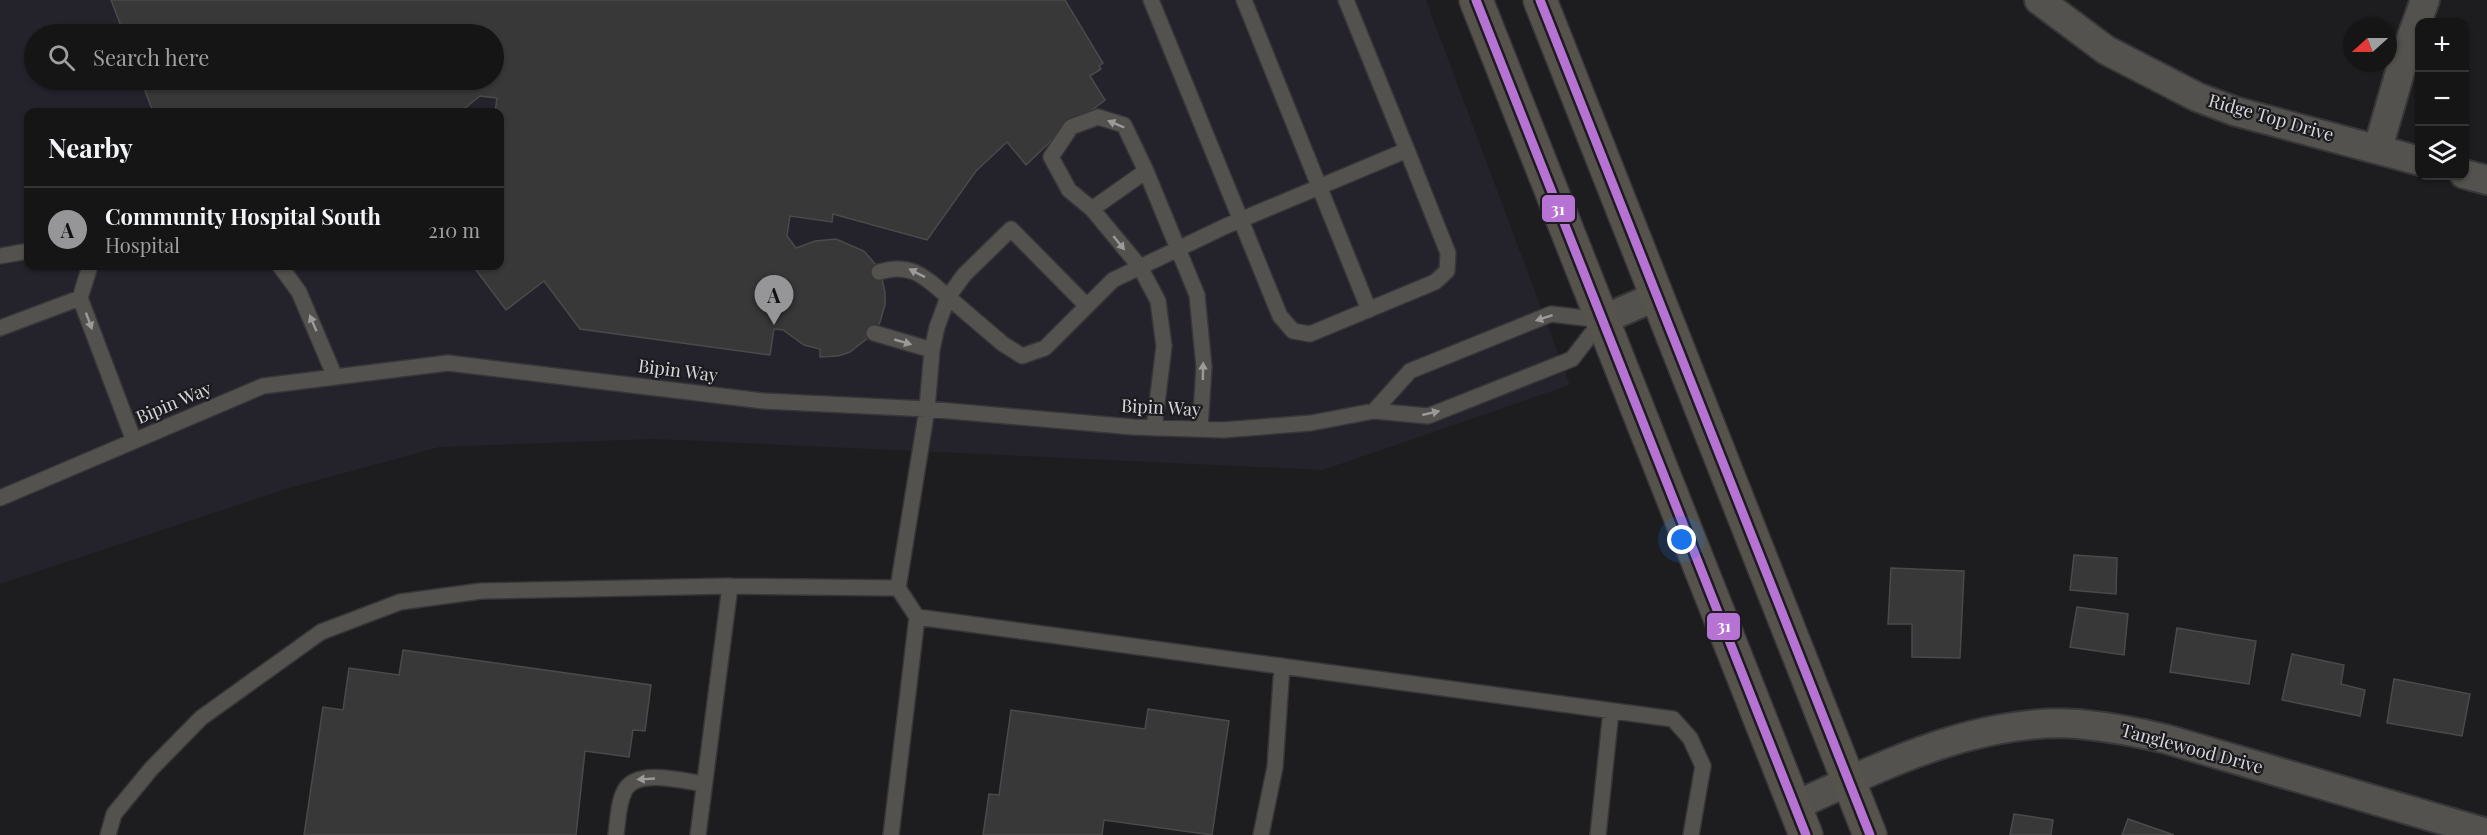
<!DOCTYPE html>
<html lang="en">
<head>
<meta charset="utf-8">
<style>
  :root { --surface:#161516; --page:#1f1e1f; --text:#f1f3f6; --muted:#9e9fa1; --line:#353435; --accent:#969698 }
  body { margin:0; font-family:"Playfair Display",serif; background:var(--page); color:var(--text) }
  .controls { position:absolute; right:18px; top:18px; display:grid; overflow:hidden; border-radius:12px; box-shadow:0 2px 4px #0004 }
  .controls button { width:54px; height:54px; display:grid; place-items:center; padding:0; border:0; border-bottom:2px solid var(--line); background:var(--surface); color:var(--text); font:30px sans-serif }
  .compass { position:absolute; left:2343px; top:18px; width:54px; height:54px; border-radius:50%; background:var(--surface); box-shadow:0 2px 4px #0004; rotate:249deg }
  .you { position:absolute; left:1682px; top:540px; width:21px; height:21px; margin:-15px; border:4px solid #fff; border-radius:50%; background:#1a73e8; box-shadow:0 0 0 9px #1a73e833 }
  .badge { display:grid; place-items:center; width:39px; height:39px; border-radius:50%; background:var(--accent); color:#111; font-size:20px; font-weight:700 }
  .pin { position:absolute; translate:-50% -50px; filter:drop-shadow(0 2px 3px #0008) }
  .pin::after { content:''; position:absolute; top:32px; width:21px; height:18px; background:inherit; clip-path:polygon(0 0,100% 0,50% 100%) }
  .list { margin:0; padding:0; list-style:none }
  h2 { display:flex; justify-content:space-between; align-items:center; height:78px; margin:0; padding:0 24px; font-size:26px }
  h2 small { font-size:20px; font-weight:400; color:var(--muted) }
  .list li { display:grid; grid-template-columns:39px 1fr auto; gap:18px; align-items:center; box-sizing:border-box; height:84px; padding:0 24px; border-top:2px solid var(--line) }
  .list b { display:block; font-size:22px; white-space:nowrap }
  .list p { margin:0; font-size:20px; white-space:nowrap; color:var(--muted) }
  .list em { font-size:20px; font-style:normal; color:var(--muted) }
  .icon { flex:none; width:33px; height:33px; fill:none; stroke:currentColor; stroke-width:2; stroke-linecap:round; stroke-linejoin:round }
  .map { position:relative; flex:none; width:2487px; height:835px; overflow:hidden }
  .search { position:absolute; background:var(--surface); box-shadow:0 2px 4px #0004; left:24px; top:24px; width:480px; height:66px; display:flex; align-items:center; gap:15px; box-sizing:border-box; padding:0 21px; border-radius:33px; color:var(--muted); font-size:22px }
  .panel { position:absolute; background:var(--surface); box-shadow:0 2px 4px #0004; left:24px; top:108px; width:480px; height:162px; border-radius:12px }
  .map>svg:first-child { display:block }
</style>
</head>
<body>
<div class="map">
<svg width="2487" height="835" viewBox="0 0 2487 835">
  <rect width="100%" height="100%" fill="#1d1c1e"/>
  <path fill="#24222b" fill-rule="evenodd" d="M0,0h1426l144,385 -247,85 -668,-31 -215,8 -151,41 -289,96zM34,34h460v46h-460zM28,112h472v154h-472z"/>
  <path fill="#393838" stroke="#4b4a4b" stroke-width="1.5" d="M111,0h954l38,63 -4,3 2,3 -11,7 15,24 -54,41 -25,24 -19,-23 -31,29 -49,69 -94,-26 -1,8 -42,-6 -3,20 9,12 19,-7 21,-2 28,12 12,14 5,10 4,17v13l-5,17 -6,11 -24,19 -12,4 -18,1v-8l-16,-4 -21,-15 -9,-1 -4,26 -190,-26 -36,-48 -38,29 -33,-44h27v-154h-5l2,-14 -17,-2 -20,16h-307l-12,-32h353v-46h-370z
    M2074,555l43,3 -1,36 -46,-4z
    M1891,568l73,3 -4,87 -48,-1v-33h-24z
    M2077,607l51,7 -4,41 -54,-8z
    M2177,628l79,13 -7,43 -79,-12z
    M403,650l248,35 -6,46 -12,-1 -4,27 -44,-6 -9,84h-272l19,-128 20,3 6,-42 50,7z
    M2292,654l52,11 -3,19 24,6 -5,26 -78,-16z
    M2394,679l76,15 -8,42 -75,-13z
    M1148,709l81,12 -17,114 -108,-15 -2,15h-119l6,-41 10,1 12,-85 134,19z
    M2014,814l39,6 -2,15h-41z
    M2128,819l46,16h-52z"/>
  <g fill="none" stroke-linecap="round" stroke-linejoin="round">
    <defs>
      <path id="service" d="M1151,0l129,316 13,15 17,3 125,-52 12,-11 1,-18 -41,-103
        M1244,0l125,310
        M1092,209l54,-38
        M0,256l28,-5
        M90,266l-10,32 54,143
        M280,266l19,26 36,85
        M879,272c32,-10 46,5 69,25l16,-22 47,-46 76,77
        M0,328l80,-30
        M874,333l58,17
        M1374,411l36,-40 141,-57 51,6
        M1154,428l10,-82 -6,-45 -18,-34 -48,-58 -23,-19 -18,-33 20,-30 27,-10 26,8 22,46 51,124 7,72 -4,62
        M0,498l263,-112 185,-23 316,38 163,8 206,18 90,3 88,-7 63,-12 54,5 144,-57 30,-39
        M917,617l756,102 17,19 13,28 -12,69
        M108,835l6,-21 37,-45 50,-51 120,-86 79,-30 81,-11 249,-5 168,2
        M616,835c2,-15 2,-32 9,-45 12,-22 59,-9 79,-6
        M698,835l32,-249
        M891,835l26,-218 -19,-29 29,-179 5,-59 5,-23 11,-30 55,47 19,12 23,-8 68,-68 113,-54 181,-76 -61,-150
        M1261,835l14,-68 7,-101
        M1598,835l13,-124"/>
      <path id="minor" d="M2039,0l67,50 91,47 37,14 186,50
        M2378,148l26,-90 21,-58
        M2464,174l23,6
        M1602,320l55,-24
        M1795,806c88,-41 185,-89 284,-82 30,3 58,8 87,15l321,94"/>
      <path id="primary" d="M1476,0l330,835
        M1540,0l330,835"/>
    </defs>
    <use href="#service" stroke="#373638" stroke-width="18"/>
    <use href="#minor" stroke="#373638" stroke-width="32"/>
    <use href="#primary" stroke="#373638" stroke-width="36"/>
    <use href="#service" stroke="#54524e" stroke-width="15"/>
    <use href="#minor" stroke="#54524e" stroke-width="28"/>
    <use href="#primary" stroke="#56524c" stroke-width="33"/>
    <defs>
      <path id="bus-1" d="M1476,0l330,835
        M1540,0l330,835"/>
    </defs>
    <use href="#bus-1" stroke="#1c1b1f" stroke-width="14"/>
    <use href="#bus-1" stroke="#b673d3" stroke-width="9"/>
  </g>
  <defs><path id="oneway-solid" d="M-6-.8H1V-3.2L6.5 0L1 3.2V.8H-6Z" transform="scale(1.5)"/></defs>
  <g fill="#9c9b9b">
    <use href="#oneway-solid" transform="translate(1116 124) rotate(-157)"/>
    <use href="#oneway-solid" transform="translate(1119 243) rotate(51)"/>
    <use href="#oneway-solid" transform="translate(917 273) rotate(-153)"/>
    <use href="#oneway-solid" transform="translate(1544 318) rotate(162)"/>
    <use href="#oneway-solid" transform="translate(89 321) rotate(70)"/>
    <use href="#oneway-solid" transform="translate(313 323) rotate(-113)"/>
    <use href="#oneway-solid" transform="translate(903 342) rotate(16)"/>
    <use href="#oneway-solid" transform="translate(1203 371) rotate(-89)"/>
    <use href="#oneway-solid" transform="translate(1431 413) rotate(-13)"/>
    <use href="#oneway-solid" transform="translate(646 779) rotate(177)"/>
  </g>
  <g text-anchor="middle" stroke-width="4.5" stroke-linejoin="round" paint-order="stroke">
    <g font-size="18" fill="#d7d7da" stroke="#1c1b1f">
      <text transform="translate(2271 118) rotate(16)" y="6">Ridge Top Drive</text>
      <text transform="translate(678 371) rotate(7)" y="6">Bipin Way</text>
      <text transform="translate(174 403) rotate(-23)" y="6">Bipin Way</text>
      <text transform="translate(1161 408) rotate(3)" y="6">Bipin Way</text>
      <text transform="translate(2192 749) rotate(15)" y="6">Tanglewood Drive</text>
    </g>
  </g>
  <g stroke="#1c1b1f" stroke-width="2">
    <rect x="1541" y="194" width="35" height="29" rx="6" fill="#b673d3"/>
    <rect x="1706" y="612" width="35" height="29" rx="6" fill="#b673d3"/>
  </g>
  <g font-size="16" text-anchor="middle" font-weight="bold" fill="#fff">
    <text x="1558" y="215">31</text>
    <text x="1724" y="632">31</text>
  </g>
</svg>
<div class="controls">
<button>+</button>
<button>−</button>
<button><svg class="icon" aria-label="layers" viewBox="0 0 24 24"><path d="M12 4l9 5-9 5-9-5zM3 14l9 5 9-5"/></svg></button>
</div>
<svg class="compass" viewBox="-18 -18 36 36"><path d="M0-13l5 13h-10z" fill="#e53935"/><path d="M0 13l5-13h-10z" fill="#9e9fa1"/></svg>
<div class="you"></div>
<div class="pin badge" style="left:774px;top:325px">A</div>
<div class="search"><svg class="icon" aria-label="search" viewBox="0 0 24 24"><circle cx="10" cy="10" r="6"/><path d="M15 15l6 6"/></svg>Search here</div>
<section class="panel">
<h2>Nearby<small></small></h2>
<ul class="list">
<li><span class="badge">A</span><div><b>Community Hospital South</b><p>Hospital</p></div><em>210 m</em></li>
</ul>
</section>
</div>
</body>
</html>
